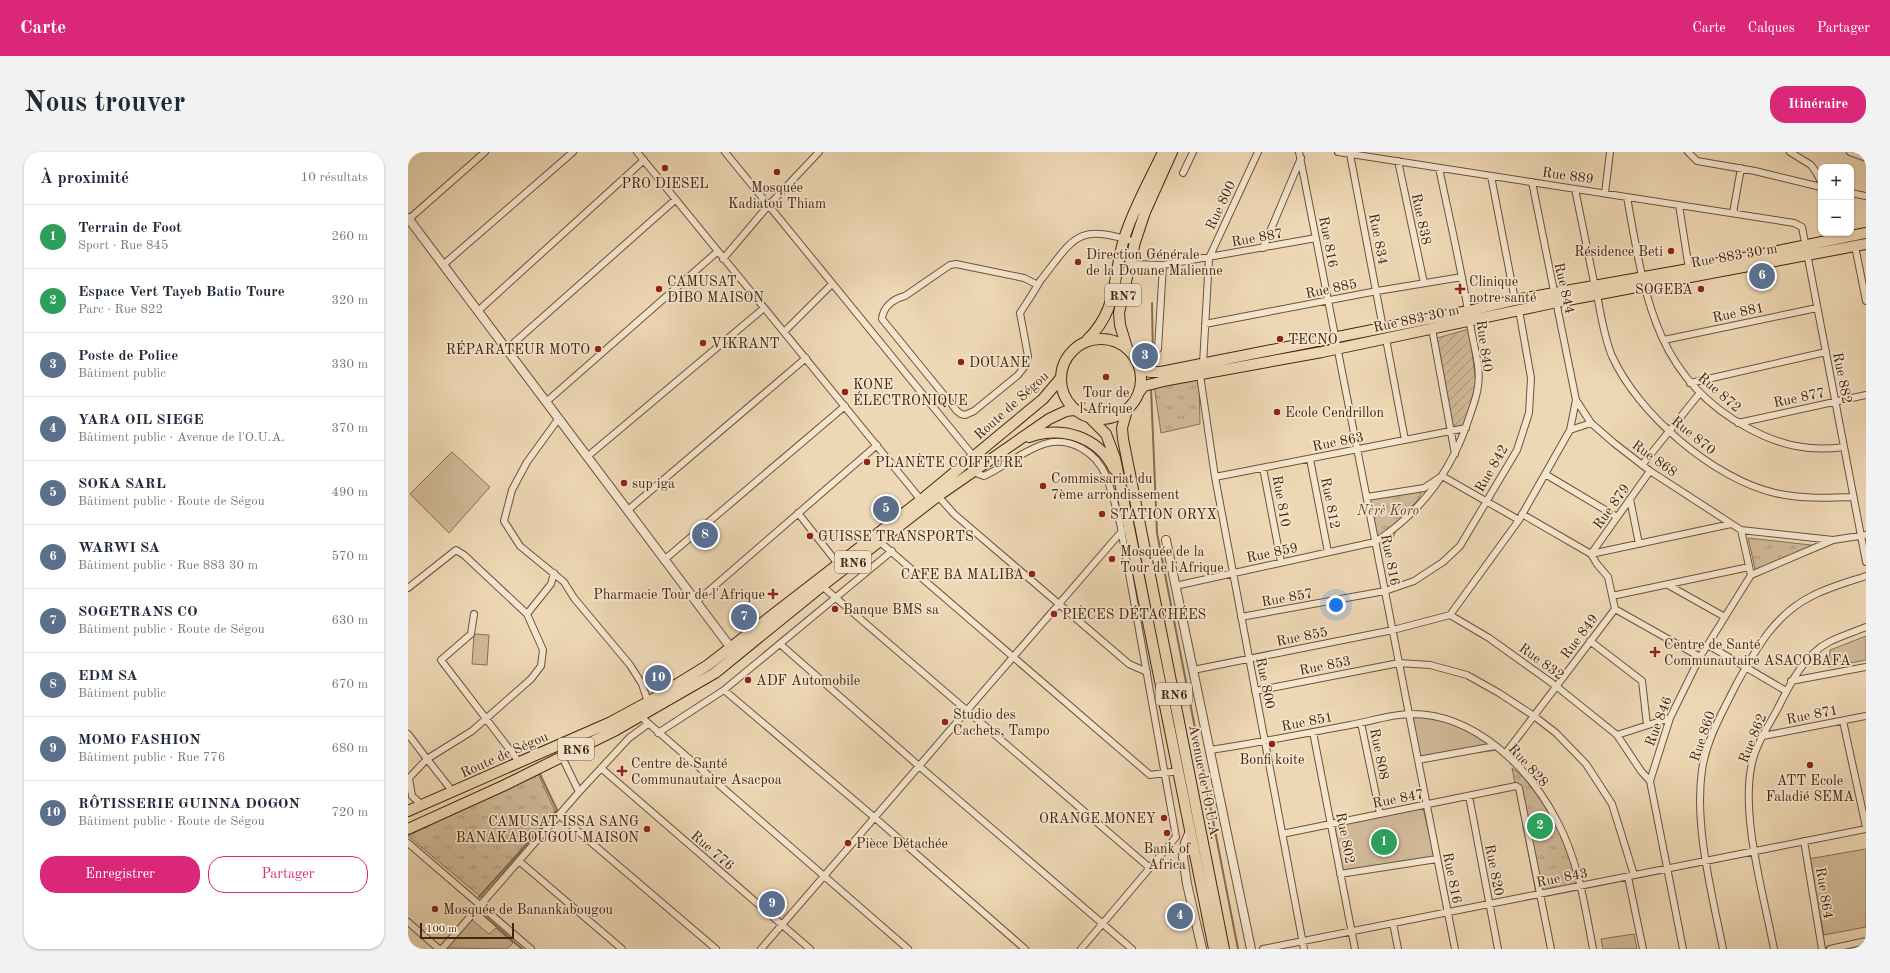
<!DOCTYPE html>
<html lang="fr">
<head>
<meta charset="utf-8">
<style>
  :root { --surface:#fff; --page:#f2f2f3; --text:#1f2937; --muted:#747a83; --line:#e0e1e3; --accent:#db2777 }
  body { margin:0; font-family:"Old Standard TT",serif; background:var(--page); color:var(--text) }
  .controls { position:absolute; right:12px; top:12px; display:grid; overflow:hidden; border-radius:8px; box-shadow:0 1px 3px #0004 }
  .controls button { width:36px; height:36px; display:grid; place-items:center; padding:0; border:0; border-bottom:1px solid var(--line); background:var(--surface); color:var(--text); font:20px sans-serif }
  .scale { position:absolute; left:12px; bottom:10px; width:94px; box-sizing:border-box; padding-left:4px; border:2px solid #44250f; border-top:0; font-size:11px; line-height:14px; white-space:nowrap; color:#44250f; -webkit-text-stroke:3px #f4e5ce; paint-order:stroke }
  .you { position:absolute; left:928px; top:453px; width:14px; height:14px; margin:-10px; border:3px solid #fff; border-radius:50%; background:#1a73e8; box-shadow:0 0 0 6px #1a73e833 }
  .badge { display:grid; place-items:center; width:26px; height:26px; border-radius:50%; background:var(--accent); color:#fff; font-size:13px; font-weight:700 }
  .pin { position:absolute; translate:-50% -50%; border:2px solid #fff; box-shadow:0 1px 4px #0006 }
  .list { margin:0; padding:0; list-style:none }
  h2 { display:flex; justify-content:space-between; align-items:center; height:52px; margin:0; padding:0 16px; font-size:17px }
  h2 small { font-size:13px; font-weight:400; color:var(--muted) }
  .list li { display:grid; grid-template-columns:26px 1fr auto; gap:12px; align-items:center; box-sizing:border-box; height:64px; padding:0 16px; border-top:1px solid var(--line) }
  .list b { display:block; font-size:15px; white-space:nowrap }
  .list p { margin:0; font-size:13px; white-space:nowrap; color:var(--muted) }
  .list em { font-size:13px; font-style:normal; color:var(--muted) }
  .actions { display:flex; gap:8px; padding:12px 16px }
  .actions a { flex:1; padding:9px 0; border:1px solid var(--accent); border-radius:16px; text-align:center; font-size:14px; color:var(--accent) }
  .actions .main { background:var(--accent); color:#fff }
  .map { position:relative; flex:none; width:1458px; height:797px; overflow:hidden; border-radius:16px }
  header { display:flex; align-items:center; gap:24px; box-sizing:border-box; height:56px; padding:0 20px; background:var(--accent); color:#fff }
  header strong { font-size:19px }
  nav { display:flex; gap:22px; margin-inline-start:auto; font-size:14px }
  .intro { display:flex; align-items:center; justify-content:space-between; box-sizing:border-box; height:96px; padding:0 24px }
  h1 { margin:0; font-size:28px }
  .button { padding:10px 18px; border-radius:16px; background:var(--accent); color:#fff; font-size:14px; font-weight:700 }
  main { display:flex; gap:24px; padding:0 24px }
  aside { flex:1; background:var(--surface); border-radius:16px; box-shadow:0 1px 3px #0004 }
  .map>svg:first-child { display:block }
</style>
</head>
<body>
<header>
<strong>Carte</strong>
<nav><a>Carte</a><a>Calques</a><a>Partager</a></nav>
</header>
<div class="intro"><h1>Nous trouver</h1><a class="button">Itinéraire</a></div>
<main>
<aside>
<h2>À proximité<small>10 résultats</small></h2>
<ul class="list">
<li><span class="badge" style="background:#2e9e5b">1</span><div><b>Terrain de Foot</b><p>Sport · Rue 845</p></div><em>260 m</em></li>
<li><span class="badge" style="background:#2e9e5b">2</span><div><b>Espace Vert Tayeb Batio Toure</b><p>Parc · Rue 822</p></div><em>320 m</em></li>
<li><span class="badge" style="background:#5c6f8a">3</span><div><b>Poste de Police</b><p>Bâtiment public</p></div><em>330 m</em></li>
<li><span class="badge" style="background:#5c6f8a">4</span><div><b>YARA OIL SIEGE</b><p>Bâtiment public · Avenue de l'O.U.A.</p></div><em>370 m</em></li>
<li><span class="badge" style="background:#5c6f8a">5</span><div><b>SOKA SARL</b><p>Bâtiment public · Route de Ségou</p></div><em>490 m</em></li>
<li><span class="badge" style="background:#5c6f8a">6</span><div><b>WARWI SA</b><p>Bâtiment public · Rue 883 30 m</p></div><em>570 m</em></li>
<li><span class="badge" style="background:#5c6f8a">7</span><div><b>SOGETRANS CO</b><p>Bâtiment public · Route de Ségou</p></div><em>630 m</em></li>
<li><span class="badge" style="background:#5c6f8a">8</span><div><b>EDM SA</b><p>Bâtiment public</p></div><em>670 m</em></li>
<li><span class="badge" style="background:#5c6f8a">9</span><div><b>MOMO FASHION</b><p>Bâtiment public · Rue 776</p></div><em>680 m</em></li>
<li><span class="badge" style="background:#5c6f8a">10</span><div><b>RÔTISSERIE GUINNA DOGON</b><p>Bâtiment public · Route de Ségou</p></div><em>720 m</em></li>
</ul>
<div class="actions"><a class="main">Enregistrer</a><a>Partager</a></div>
</aside>
<div class="map">
<svg width="1458" height="797" viewBox="0 0 1458 797">
  <defs>
    <pattern id="park-tufts" width="24" height="20" patternUnits="userSpaceOnUse"><rect width="24" height="20" fill="#d1b998"/><path d="M3 7l-1-3M5 7V3M7 7l1-3M15 17l-1-3M17 17v-4M19 17l1-3" fill="none" stroke="#ab967a"/></pattern>
    <pattern id="garden-furrows" width="10" height="10" patternUnits="userSpaceOnUse"><rect width="10" height="10" fill="#d1b998"/><path d="M-1 1l2-2M0 10L10 0M9 11l2-2" fill="none" stroke="#ab967a"/></pattern>
  </defs>
  <rect width="100%" height="100%" fill="#eed7b4"/>
  <filter id="stains"><feTurbulence type="fractalNoise" baseFrequency=".005" numOctaves="4"/><feColorMatrix values="0 0 0 0 .2 0 0 0 0 .09 0 0 0 0 .02 0 0 0 .5 -.17"/></filter>
  <radialGradient id="worn" r=".72"><stop offset=".6" stop-color="#630" stop-opacity="0"/><stop offset="1" stop-color="#630" stop-opacity=".3"/></radialGradient>
  <path fill="url(#park-tufts)" stroke="#8a6f54" d="M791,227l1,45 -39,9 -7,-48z
    M1016,336l-7,13 -14,14 -13,29 -15,-10 -5,-37z
    M1340,386l72,8 -64,27z
    M1104,616c37,27 55,76 69,118l-45,7z
    M129,620l18,39 -73,87 -74,-62z"/>
  <path fill="url(#garden-furrows)" stroke="#8a6f54" d="M1061,177l7,54 -11,44h-12l-16,-89z"/>
  <path fill="#d1b998" stroke="#8a6f54" d="M44,300l38,35 -41,46 -39,-39z
    M66,482l15,1 -2,30 -15,-1z
    M1458,484v24l-37,7 1,-17z
    M1001,564l33,3 35,16 22,15 -82,9z
    M1015,656l12,50 -93,14 -8,-46z
    M1458,697v78l-42,8 -16,-76z
    M64,768l17,14 7,-6 17,15 -6,6 -62,-1z
    M1226,782l3,15h-34l-2,-10z"/>
  <g fill="none" stroke-linecap="round" stroke-linejoin="round">
    <path stroke="#876b50" stroke-width="2" d="M744,151l1,57
      M743,236l6,145 81,416
      M71,745l78,-87 -18,-38
      M72,760l42,37"/>
    <defs>
      <path id="minor" d="M229,0l284,348
        M317,0l249,305
        M891,0l156,797
        M930,0l456,71 8,4 64,335
        M1280,0l9,9 58,10 66,16
        M1382,0l21,13 5,7 5,10
        M1442,0l16,6
        M942,2l33,174
        M990,9l26,122
        M775,21l10,-21
        M1083,24l24,124
        M1124,30l44,218 15,23 23,20 36,28 91,59 92,10
        M1167,37l20,98
        M1197,41l5,-41
        M1443,41l15,3
        M1219,45c17,95 27,181 121,231 31,17 61,24 96,19
        M1271,53l10,64
        M1325,61l8,-45
        M1,67l76,-67
        M1447,94l11,55
        M855,96l38,-90
        M315,107l45,-53 51,-54
        M722,112l33,1 153,-27
        M35,113l130,-113
        M630,133l-14,-7 -68,-14 -6,1 -45,31c-12,3 -22,11 -23,23l75,92 4,3 4,1 9,-4 44,-36 7,-9 3,-10 -8,-43c7,-11 14,-21 20,-32 35,-44 36,-58 95,-39
        M1189,143c4,20 7,42 15,61 26,58 102,123 163,137 26,6 52,5 78,4
        M70,159l166,-151
        M797,172l172,-33 85,-14
        M1024,177l23,125
        M376,180l48,-48
        M978,187l19,101
        M1256,188l153,-32
        M99,197l168,-149
        M750,197l5,-84
        M795,212l6,-106 49,-106
        M792,223l15,102 89,472
        M1282,231l136,-31
        M138,250l171,-150
        M151,266l-32,44 -15,28 -8,31 16,25 44,36 10,16 56,67 12,19 6,18
        M1330,271l128,-28
        M1162,278l21,-7
        M180,304l176,-148
        M902,307l18,93
        M1234,313l57,-71
        M855,316l18,94
        M565,320l11,4c21,-10 39,-25 60,-32 26,-8 52,8 62,32 6,15 10,32 14,47l56,314
        M1137,322l72,43
        M807,325l251,-49
        M530,344l16,18 175,150 18,8
        M959,345l57,-9 18,-12 77,44
        M1222,347l9,45
        M220,358l178,-152
        M390,361l40,51
        M1114,362l69,40 6,10 11,13 7,32 85,48
        M472,390l270,233 29,-4
        M1183,402l140,-30
        M1183,402l59,-83
        M256,408l181,-154
        M1343,423l82,-35 33,-5
        M1260,433l57,32
        M414,434l328,282
        M767,434l200,-44c48,-31 78,-73 95,-127 3,-9 7,-19 8,-29 3,-18 -4,-39 -7,-57 -8,-54 -21,-108 -32,-161
        M0,436l48,-38 8,5 63,59
        M1204,444l137,-29
        M288,450l181,-157
        M66,462l-3,20 -30,26 79,103
        M1042,463l69,-95 51,-90 6,-30
        M833,465l144,-26 29,-10 29,-19 17,-16 57,-96 12,-37 2,-35 -12,-68
        M1182,489l52,40 5,44
        M372,492l139,122 213,183
        M1300,493l78,46
        M785,518l200,-40 57,-15 39,23 67,48 61,49 24,36 9,10
        M1383,529l75,-14
        M316,538l150,127 151,132
        M847,539l144,-28 31,2 37,10 32,18 35,23 22,17 30,31 26,40 22,71
        M232,564l268,233
        M1435,569l23,106
        M953,571l19,91
        M905,580l42,217
        M250,581l66,-43 168,-139
        M0,582l19,25 -18,19 3,18 10,9
        M1209,583l53,-17
        M1355,584l103,-20
        M802,598c47,-7 93,-16 140,-25 18,-3 42,-11 60,-11 64,-1 119,53 147,107 21,39 28,85 36,128
        M1097,602l110,-145
        M154,605l17,35
        M1010,608l77,-14
        M193,616l209,181
        M45,640l-26,-33 45,-28 59,-52 10,-13 2,-16 -16,-36 24,-30 3,-11
        M1061,644l29,153
        M151,663l157,134
        M874,682l234,-48 3,2 32,161
        M1396,689l18,108
        M0,691l123,106
        M111,709l103,88
        M932,722l97,-15
        M1220,725l15,72
        M0,770l31,27
        M985,771l5,26
        M34,797l137,-157 50,-54 19,-14
        M353,797l361,-418
        M673,797l95,-112
        M855,797l603,-120
        M1275,797l-33,-168 20,-63 30,-61 51,-82 -10,-45
        M1315,797c-11,-55 -29,-123 -21,-179 5,-32 21,-59 35,-87 19,-34 38,-69 75,-87 17,-9 36,-14 54,-20
        M1366,797c-10,-53 -34,-134 -22,-186 4,-19 17,-38 26,-55 12,-24 26,-53 51,-66 12,-6 25,-10 37,-15
        M1422,797l36,-8"/>
      <path id="tertiary" d="M0,66l326,434
        M758,388l85,409
        M782,679l-5,12 -2,14 4,27 15,65"/>
      <path id="primary" d="M732,216l10,4h11l307,-61 47,-11 174,-31 177,-36
        M731,240l5,-6 24,-6 154,-28 235,-50 309,-58"/>
      <path id="trunk" d="M653 227a40 40 0 1 1 80 0a40 40 0 1 1-80 0Z
        M679,188c32,-31 25,-62 37,-101 9,-30 26,-59 39,-87
        M719,196l-7,-23 -1,-12 16,-71 10,-30 27,-60
        M719,258l-5,18 1,11 101,510
        M682,266l16,16 9,24 99,491
        M621,285c33,-11 69,-1 85,32
        M0,659l203,-89 37,-20 60,-37 213,-165 122,-101 17,-20
        M0,677l97,-44 111,-55 99,-57 107,-87 116,-90 111,-77 17,-8 8,-1"/>
    </defs>
    <use href="#minor" stroke="#6e5238" stroke-width="8"/>
    <use href="#tertiary" stroke="#6e5238" stroke-width="10"/>
    <use href="#primary" stroke="#44250f" stroke-width="12"/>
    <use href="#trunk" stroke="#44250f" stroke-width="12"/>
    <use href="#minor" stroke="#f4e5ce" stroke-width="6"/>
    <use href="#tertiary" stroke="#f4e5ce" stroke-width="8"/>
    <use href="#primary" stroke="#eed7b4" stroke-width="10"/>
    <use href="#trunk" stroke="#eed7b4" stroke-width="10"/>
  </g>
  <g fill="#8f2418" stroke="#f4e5ce" stroke-width="1.5">
    <circle cx="257" cy="16" r="4"/>
    <circle cx="369" cy="20" r="4"/>
    <circle cx="1263" cy="99" r="4"/>
    <circle cx="670" cy="110" r="4"/>
    <circle cx="251" cy="137" r="4"/>
    <path d="M1050 131h4v4h4v4h-4v4h-4v-4h-4v-4h4z"/>
    <circle cx="1293" cy="137" r="4"/>
    <circle cx="872" cy="187" r="4"/>
    <circle cx="295" cy="191" r="4"/>
    <circle cx="190" cy="197" r="4"/>
    <circle cx="553" cy="210" r="4"/>
    <circle cx="698" cy="225" r="4"/>
    <circle cx="437" cy="240" r="4"/>
    <circle cx="869" cy="260" r="4"/>
    <circle cx="459" cy="310" r="4"/>
    <circle cx="216" cy="331" r="4"/>
    <circle cx="635" cy="334" r="4"/>
    <circle cx="694" cy="362" r="4"/>
    <circle cx="402" cy="384" r="4"/>
    <circle cx="704" cy="407" r="4"/>
    <circle cx="624" cy="422" r="4"/>
    <path d="M363 436h4v4h4v4h-4v4h-4v-4h-4v-4h4z"/>
    <circle cx="427" cy="457" r="4"/>
    <circle cx="646" cy="462" r="4"/>
    <path d="M1245 494h4v4h4v4h-4v4h-4v-4h-4v-4h4z"/>
    <circle cx="340" cy="528" r="4"/>
    <circle cx="537" cy="570" r="4"/>
    <circle cx="864" cy="592" r="4"/>
    <circle cx="1402" cy="613" r="4"/>
    <path d="M212 613h4v4h4v4h-4v4h-4v-4h-4v-4h4z"/>
    <circle cx="756" cy="666" r="4"/>
    <circle cx="239" cy="677" r="4"/>
    <circle cx="759" cy="681" r="4"/>
    <circle cx="440" cy="691" r="4"/>
    <circle cx="27" cy="757" r="4"/>
  </g>
  <g text-anchor="middle" stroke-width="3.5" stroke-linejoin="round" paint-order="stroke">
    <g fill="#f4e5ce" stroke="#795f48" stroke-width="1">
      <rect x="697" y="132" width="36" height="22" rx="3"/>
      <rect x="427" y="399" width="36" height="22" rx="3"/>
      <rect x="748" y="531" width="36" height="22" rx="3"/>
      <rect x="150" y="586" width="36" height="22" rx="3"/>
    </g>
    <g font-size="13" font-weight="bold" fill="#44250f">
      <text x="715" y="148">RN7</text>
      <text x="445" y="415">RN6</text>
      <text x="766" y="547">RN6</text>
      <text x="168" y="602">RN6</text>
    </g>
    <g font-size="14" fill="#44250f" stroke="#f4e5ce">
      <text transform="translate(1160 23) rotate(8)" y="5">Rue 889</text>
      <text transform="translate(812 53) rotate(-65)" y="5">Rue 800</text>
      <text transform="translate(1014 67) rotate(78)" y="5">Rue 838</text>
      <text transform="translate(849 85) rotate(-10)" y="5">Rue 887</text>
      <text transform="translate(971 87) rotate(79)" y="5">Rue 834</text>
      <text transform="translate(921 90) rotate(79)" y="5">Rue 816</text>
      <text transform="translate(1326 103) rotate(-10)" y="5">Rue 883 30 m</text>
      <text transform="translate(923 136) rotate(-12)" y="5">Rue 885</text>
      <text transform="translate(1157 136) rotate(77)" y="5">Rue 844</text>
      <text transform="translate(1330 160) rotate(-12)" y="5">Rue 881</text>
      <text transform="translate(1008 166) rotate(-12)" y="5">Rue 883 30 m</text>
      <text transform="translate(1077 194) rotate(82)" y="5">Rue 840</text>
      <text transform="translate(1435 226) rotate(79)" y="5">Rue 882</text>
      <text transform="translate(1312 240) rotate(41)" y="5">Rue 872</text>
      <text transform="translate(1391 245) rotate(-12)" y="5">Rue 877</text>
      <text transform="translate(603 253) rotate(-42)" y="5">Route de Ségou</text>
      <text transform="translate(1286 283) rotate(39)" y="5">Rue 870</text>
      <text transform="translate(930 289) rotate(-11)" y="5">Rue 863</text>
      <text transform="translate(1247 306) rotate(36)" y="5">Rue 868</text>
      <text transform="translate(1083 316) rotate(-60)" y="5">Rue 842</text>
      <text transform="translate(874 349) rotate(80)" y="5">Rue 810</text>
      <text transform="translate(923 351) rotate(79)" y="5">Rue 812</text>
      <text transform="translate(1203 354) rotate(-54)" y="5">Rue 879</text>
      <text transform="translate(864 400) rotate(-12)" y="5">Rue 859</text>
      <text transform="translate(983 408) rotate(79)" y="5">Rue 816</text>
      <text transform="translate(879 445) rotate(-10)" y="5">Rue 857</text>
      <text transform="translate(894 484) rotate(-11)" y="5">Rue 855</text>
      <text transform="translate(1171 484) rotate(-53)" y="5">Rue 849</text>
      <text transform="translate(1134 509) rotate(36)" y="5">Rue 832</text>
      <text transform="translate(917 513) rotate(-11)" y="5">Rue 853</text>
      <text transform="translate(858 531) rotate(79)" y="5">Rue 800</text>
      <text transform="translate(1404 562) rotate(-11)" y="5">Rue 871</text>
      <text transform="translate(899 569) rotate(-11)" y="5">Rue 851</text>
      <text transform="translate(1250 569) rotate(-69)" y="5">Rue 846</text>
      <text transform="translate(1294 584) rotate(-71)" y="5">Rue 860</text>
      <text transform="translate(1344 586) rotate(-68)" y="5">Rue 862</text>
      <text transform="translate(96 602) rotate(-24)" y="5">Route de Ségou</text>
      <text transform="translate(972 602) rotate(79)" y="5">Rue 808</text>
      <text transform="translate(1121 613) rotate(48)" y="5">Rue 828</text>
      <text transform="translate(797 630) rotate(79)" y="5">Avenue de l'O.U.A.</text>
      <text transform="translate(990 646) rotate(-11)" y="5">Rue 847</text>
      <text transform="translate(938 686) rotate(79)" y="5">Rue 802</text>
      <text transform="translate(305 698) rotate(41)" y="5">Rue 776</text>
      <text transform="translate(1087 718) rotate(79)" y="5">Rue 820</text>
      <text transform="translate(1154 725) rotate(-11)" y="5">Rue 843</text>
      <text transform="translate(1045 726) rotate(79)" y="5">Rue 816</text>
      <text transform="translate(1417 741) rotate(81)" y="5">Rue 864</text>
    </g>
    <g font-size="14" fill="#44250f" stroke="#f4e5ce" text-anchor="start">
      <text x="257" y="36" text-anchor="middle">PRO DIESEL</text>
      <text x="369" y="40" text-anchor="middle">Mosquée<tspan x="369" dy="16">Kadiatou Thiam</tspan></text>
      <text x="1255" y="104" text-anchor="end">Résidence Beti</text>
      <text x="678" y="107">Direction Générale<tspan x="678" dy="16">de la Douane Malienne</tspan></text>
      <text x="259" y="134">CAMUSAT<tspan x="259" dy="16">DIBO MAISON</tspan></text>
      <text x="1061" y="134">Clinique<tspan x="1061" dy="16">notre santé</tspan></text>
      <text x="1285" y="142" text-anchor="end">SOGEBA</text>
      <text x="880" y="192">TECNO</text>
      <text x="303" y="196">VIKRANT</text>
      <text x="182" y="202" text-anchor="end">RÉPARATEUR MOTO</text>
      <text x="561" y="215">DOUANE</text>
      <text x="445" y="237">KONE<tspan x="445" dy="16">ÉLECTRONIQUE</tspan></text>
      <text x="698" y="245" text-anchor="middle">Tour de<tspan x="698" dy="16">l'Afrique</tspan></text>
      <text x="877" y="265">Ecole Cendrillon</text>
      <text x="467" y="315">PLANÈTE COIFFURE</text>
      <text x="643" y="331">Commissariat du<tspan x="643" dy="16">7ème arrondissement</tspan></text>
      <text x="224" y="336">sup iga</text>
      <text x="702" y="367">STATION ORYX</text>
      <text x="410" y="389">GUISSE TRANSPORTS</text>
      <text x="712" y="404">Mosquée de la<tspan x="712" dy="16">Tour de l'Afrique</tspan></text>
      <text x="616" y="427" text-anchor="end">CAFE BA MALIBA</text>
      <text x="357" y="447" text-anchor="end">Pharmacie Tour de l'Afrique</text>
      <text x="435" y="462">Banque BMS sa</text>
      <text x="654" y="467">PIÈCES DÉTACHÉES</text>
      <text x="1256" y="497">Centre de Santé<tspan x="1256" dy="16">Communautaire ASACOBAFA</tspan></text>
      <text x="348" y="533">ADF Automobile</text>
      <text x="545" y="567">Studio des<tspan x="545" dy="16">Cachets, Tampo</tspan></text>
      <text x="864" y="612" text-anchor="middle">Bonfi koite</text>
      <text x="223" y="616">Centre de Santé<tspan x="223" dy="16">Communautaire Asacpoa</tspan></text>
      <text x="1402" y="633" text-anchor="middle">ATT Ecole<tspan x="1402" dy="16">Faladié SEMA</tspan></text>
      <text x="748" y="671" text-anchor="end">ORANGE MONEY</text>
      <text x="231" y="674" text-anchor="end">CAMUSAT ISSA SANG<tspan x="231" dy="16">BANAKABOUGOU MAISON</tspan></text>
      <text x="448" y="696">Pièce Détachée</text>
      <text x="759" y="701" text-anchor="middle">Bank of<tspan x="759" dy="16">Africa</tspan></text>
      <text x="35" y="762">Mosquée de Banankabougou</text>
    </g>
    <g font-size="14" font-style="italic" fill="#674a31" stroke="#f4e5ce">
      <text x="980" y="363">Nèrè Koro</text>
    </g>
  </g>
  <rect width="100%" height="100%" filter="url(#stains)"/>
  <rect width="100%" height="100%" fill="url(#worn)"/>
</svg>
<div class="controls">
<button>+</button>
<button>−</button>
</div>
<div class="scale">100 m</div>
<div class="you"></div>
<div class="pin badge" style="left:976px;top:690px;background:#2e9e5b">1</div>
<div class="pin badge" style="left:1132px;top:674px;background:#2e9e5b">2</div>
<div class="pin badge" style="left:737px;top:204px;background:#5c6f8a">3</div>
<div class="pin badge" style="left:772px;top:764px;background:#5c6f8a">4</div>
<div class="pin badge" style="left:478px;top:357px;background:#5c6f8a">5</div>
<div class="pin badge" style="left:1354px;top:124px;background:#5c6f8a">6</div>
<div class="pin badge" style="left:336px;top:465px;background:#5c6f8a">7</div>
<div class="pin badge" style="left:297px;top:383px;background:#5c6f8a">8</div>
<div class="pin badge" style="left:364px;top:752px;background:#5c6f8a">9</div>
<div class="pin badge" style="left:250px;top:526px;background:#5c6f8a">10</div>
</div>
</main>
</body>
</html>
